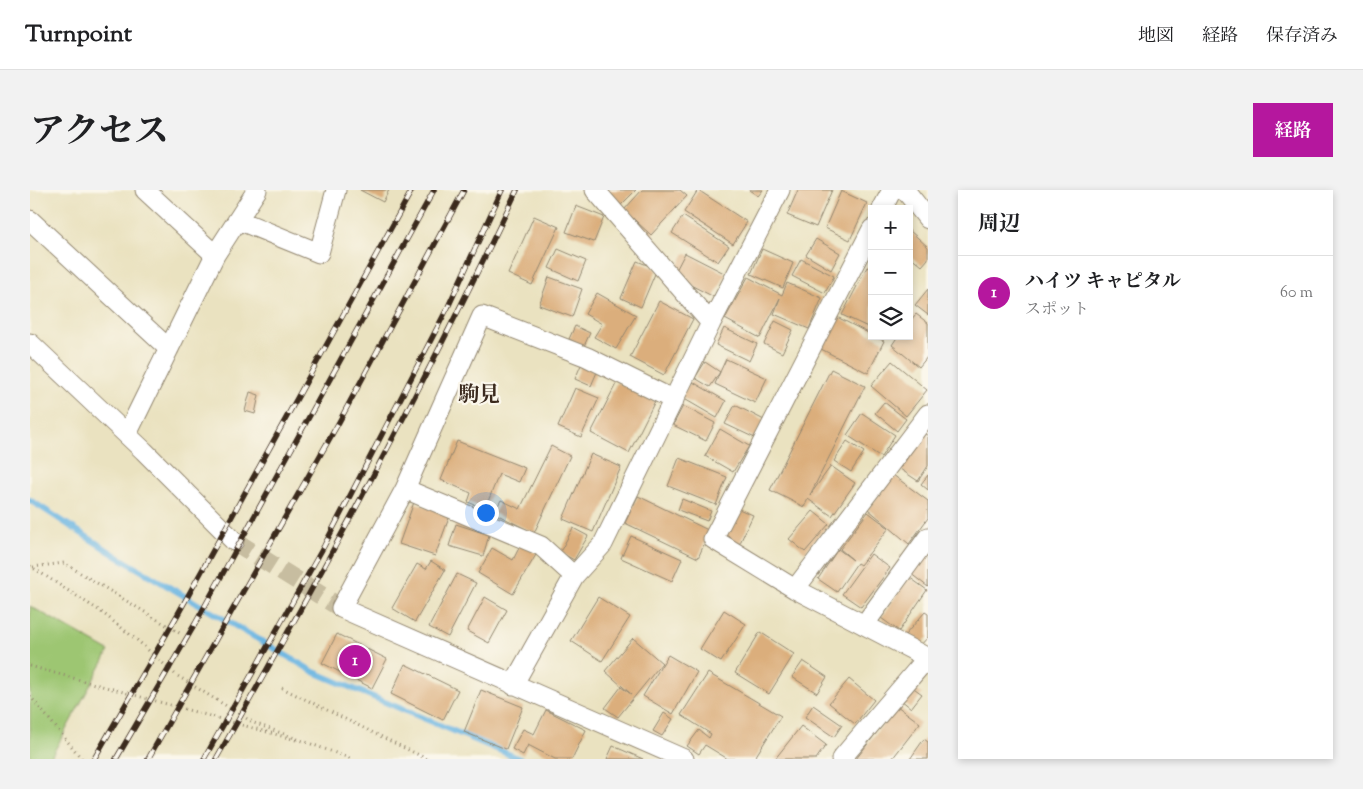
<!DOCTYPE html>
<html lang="ja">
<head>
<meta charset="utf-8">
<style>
  :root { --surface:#fff; --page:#f2f2f2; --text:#202124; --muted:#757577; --line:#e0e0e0; --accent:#b5179e }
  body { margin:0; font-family:"Sorts Mill Goudy","Noto Serif JP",serif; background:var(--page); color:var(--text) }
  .controls { position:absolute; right:15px; top:15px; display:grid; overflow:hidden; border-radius:0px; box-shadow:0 2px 8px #0003 }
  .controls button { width:45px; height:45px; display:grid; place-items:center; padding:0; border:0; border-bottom:1px solid var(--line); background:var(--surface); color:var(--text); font:25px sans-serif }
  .you { position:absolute; left:455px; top:322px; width:18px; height:18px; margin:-12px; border:4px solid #fff; border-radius:50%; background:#1a73e8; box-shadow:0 0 0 8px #1a73e833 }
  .badge { display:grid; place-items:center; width:32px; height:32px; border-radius:50%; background:var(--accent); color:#fff; font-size:16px; font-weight:700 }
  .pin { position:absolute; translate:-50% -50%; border:2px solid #fff; box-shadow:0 1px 5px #0006 }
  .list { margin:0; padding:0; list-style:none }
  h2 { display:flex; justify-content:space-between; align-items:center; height:65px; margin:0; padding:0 20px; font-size:21px }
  h2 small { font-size:16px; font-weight:400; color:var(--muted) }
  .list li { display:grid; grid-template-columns:32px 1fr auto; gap:15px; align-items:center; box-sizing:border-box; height:75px; padding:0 20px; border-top:1px solid var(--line) }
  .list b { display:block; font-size:19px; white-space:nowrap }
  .list p { margin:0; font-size:16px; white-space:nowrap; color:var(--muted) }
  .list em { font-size:16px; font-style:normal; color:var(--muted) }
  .icon { flex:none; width:28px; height:28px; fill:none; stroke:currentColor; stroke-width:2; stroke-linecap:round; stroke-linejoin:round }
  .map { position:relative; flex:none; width:898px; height:569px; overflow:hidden; border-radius:0px }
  header { display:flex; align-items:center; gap:30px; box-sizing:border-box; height:70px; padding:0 25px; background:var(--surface); border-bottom:1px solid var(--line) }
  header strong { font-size:24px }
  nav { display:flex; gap:28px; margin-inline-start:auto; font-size:18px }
  .intro { display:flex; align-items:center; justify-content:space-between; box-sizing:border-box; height:120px; padding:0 30px }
  h1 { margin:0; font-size:35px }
  .button { padding:12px 22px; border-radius:0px; background:var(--accent); color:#fff; font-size:18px; font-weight:700 }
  main { display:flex; gap:30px; padding:0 30px }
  aside { flex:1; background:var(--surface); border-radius:0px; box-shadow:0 2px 8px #0003 }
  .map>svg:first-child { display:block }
</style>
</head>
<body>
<header>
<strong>Turnpoint</strong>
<nav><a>地図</a><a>経路</a><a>保存済み</a></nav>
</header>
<div class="intro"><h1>アクセス</h1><a class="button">経路</a></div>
<main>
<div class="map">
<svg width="898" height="569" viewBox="0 0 898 569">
  <rect width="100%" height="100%" fill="#fbf7ec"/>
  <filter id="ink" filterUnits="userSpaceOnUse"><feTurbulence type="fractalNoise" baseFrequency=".02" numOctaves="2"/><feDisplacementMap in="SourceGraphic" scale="10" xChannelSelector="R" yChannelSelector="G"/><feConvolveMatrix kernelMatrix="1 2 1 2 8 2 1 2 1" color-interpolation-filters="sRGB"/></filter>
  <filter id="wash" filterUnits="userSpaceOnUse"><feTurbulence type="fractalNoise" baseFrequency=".0096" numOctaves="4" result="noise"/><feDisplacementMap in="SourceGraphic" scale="20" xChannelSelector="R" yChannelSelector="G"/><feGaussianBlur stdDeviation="1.12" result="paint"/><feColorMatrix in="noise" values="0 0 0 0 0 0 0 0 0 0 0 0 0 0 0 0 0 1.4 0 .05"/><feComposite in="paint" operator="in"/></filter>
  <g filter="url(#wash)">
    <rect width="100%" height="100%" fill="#eae2c0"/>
    <path fill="#9dc672" stroke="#6c7848" d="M0,416l79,45 -59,108h-20z"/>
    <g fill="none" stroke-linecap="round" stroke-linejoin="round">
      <path stroke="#68b4e1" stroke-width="6" d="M0,310l88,57 196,115 206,87"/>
    </g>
    <g id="blocks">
      <path fill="#dbae7b" d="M330,0h29l-6,12z
        M575,0h31l-16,16z
        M612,0h38l7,6 -36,39 -27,-25z
        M668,0l49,32 -14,22 -49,-32z
        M719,0h14l-5,6z
        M768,0h34l-16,37 -29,-12z
        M811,1l26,12 -17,37 -25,-12z
        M546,16l28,11 -10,25 -28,-10z
        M504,26l25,11 -27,58 -24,-11z
        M653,26l46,30 -11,16 -46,-29z
        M879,40l19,17v12l-6,7 -13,-11z
        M786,49l24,14 -9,17 -25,-15z
        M528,59l28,12 -8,20 -29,-13z
        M732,59l31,14 -10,25 -32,-14z
        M655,63l41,21 -12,23 -41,-21z
        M771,69l33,17 -9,17 -33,-17z
        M607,71l20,8 -16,38 -20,-9z
        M837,77l5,2v60l-30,-14z
        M519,87l33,12 -10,28 -33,-12z
        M718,87l34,18 5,-12 35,15 -13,31 -35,-15 6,-16 -20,40 -35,-19z
        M898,99v26l-13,-10z
        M567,103l39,22 -20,34 -22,-12 8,-13 -17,-10z
        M629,111l34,18 -29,56 -34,-18z
        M886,124l12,9v33l-9,11 -27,-22 6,-9h11v-14z
        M807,127l47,24 -16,32 -47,-24z
        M745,131l18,9 -11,23 -18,-9z
        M545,136l15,7 -6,13 -15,-7z
        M694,138l33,16 -8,17 -33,-16z
        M696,169l41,19 -12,25 -40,-19 5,-12 -10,15 -15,-9 10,-16 15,10z
        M862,171l35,29 -21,26 -35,-30z
        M551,175l16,7 -6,14 -16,-7z
        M801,179l34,17 -55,109 21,-29 24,17 -23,33 -24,-17 -4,8 -34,-17z
        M661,191l35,20 -9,17 -36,-21z
        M587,192l38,19 -26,52 -38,-20z
        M545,198l24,10 -18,39 -23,-10z
        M220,202l9,3 -4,19 -10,-3z
        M854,212l22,17 -9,12 -22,-18z
        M705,215l29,15 -9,18 -30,-14z
        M653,216l32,17 -9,18 -33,-16z
        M832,223l33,22 -14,22 -34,-22z
        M690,239l29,17 -16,26 -28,-16z
        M894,243l4,3v30l-10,15 -18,-12z
        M427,251l68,27 -6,14 -20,-8 -14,35 -17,-7 3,-9 -30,-13z
        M817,251l17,11 -13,20 -17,-11z
        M521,256l19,10 -36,77 -40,-20 7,-13 19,9z
        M561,264l30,13 -28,65 -30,-13z
        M649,268l48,19 -11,28 -48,-19z
        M863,285l35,26v17l-19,26 -41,-35z
        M898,285v15l-7,-6z
        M608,306l72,35 -12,27 -73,-35z
        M652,309l29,12 -4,10 -29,-11z
        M384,312l36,13 -15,41 -36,-12z
        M704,317l19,8 -14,30 -18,-8z
        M783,321l16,13 -24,28 -16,-13z
        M838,322l21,16 -29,37 -3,-2 -20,29 -19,-13 20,-30 15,11 -13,-11z
        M426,334l33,11 -6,21 -34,-10z
        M543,338l15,8 -14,24 -14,-8z
        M601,346l51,23 -10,22 -51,-23z
        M491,354l16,9 -24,41 -35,-21 14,-25 21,12z
        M898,362v35l-18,-14z
        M841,364l19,14 -29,39 -19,-13z
        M401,371l14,9 -30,52 -23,-14 25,-44 9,5z
        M427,384l19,9 -28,54 -19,-10z
        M879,387l18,13 -28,41 -18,-13z
        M455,407l22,13 -18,33 -22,-12z
        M568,407l32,20 -28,44 -31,-20z
        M694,420l22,14 -25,38 -21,-13z
        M895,422l3,2v23l-9,10 -14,-12z
        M730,442l34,22 -25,40 -34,-21z
        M307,444l50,25 -15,29 -50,-25z
        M603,448l29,25 -44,54 -13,-9 16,-21 10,7 -26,-23z
        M638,465l29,17 -24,42 -30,-18z
        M773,471l24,16 -10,16 -25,-16z
        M375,474l53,26 -15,30 -52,-26z
        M678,483l73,43 -27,43h-26l-23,-14 -6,9 -12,-8 12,-16 10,8 2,-4 -30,-19z
        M819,489l25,21 -19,24 -26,-21z
        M881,496l11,8 -11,14 -10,-8z
        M451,500l42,17 -17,42 -42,-17z
        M783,515l29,20 -8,12 -29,-20z
        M867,516l23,17 -28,36h-36z
        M516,520l40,20 -14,29h-17l-27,-14 -5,10 -11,-6 11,-20 11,5z
        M634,523l9,6 -11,17 -9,-5z
        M771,536l25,19 -10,14h-41z
        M894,549l4,3v17h-18z
        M583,556l30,13h-36z"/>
    </g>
  </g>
  <g filter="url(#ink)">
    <use href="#blocks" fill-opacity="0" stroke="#92866f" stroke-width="1"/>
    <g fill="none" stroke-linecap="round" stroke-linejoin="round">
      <path stroke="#c7bda0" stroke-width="19" stroke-dasharray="19 9" stroke-linecap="butt" d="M204,351l107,67"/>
      <defs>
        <path id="minor" d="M115,0l70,65
          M565,0l116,133
          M875,0l23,29
          M852,19l10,-19
          M0,30l139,129
          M208,30l81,33 17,-63
          M842,39l-159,310 82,50 133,69
          M0,153l114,108 90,90
          M97,244l88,-179 42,-65
          M375,299l-64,119 343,151
          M544,386l-33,-30 -136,-57 77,-173 105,41 87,43
          M765,399l133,-175
          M834,435l64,-88
          M483,495l61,-109 29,-32 108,-221 69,-133
          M811,569l87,-102"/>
      </defs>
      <use href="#minor" stroke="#92866f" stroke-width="21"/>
      <path stroke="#92866f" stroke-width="3" stroke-dasharray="1 4" stroke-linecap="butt" d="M0,376l70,45 37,29 39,35 78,48 98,36
        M3,377l31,-4 117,71
        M0,476l266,74
        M252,498l145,71
        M0,506l52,63"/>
      <use href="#minor" stroke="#fff" stroke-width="19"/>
      <defs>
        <path id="rail" d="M64,569l84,-145 234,-424
          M86,569l79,-135 239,-434
          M118,569l191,-337 125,-232
          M174,569l120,-213 124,-239 54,-117
          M186,569c107,-186 209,-375 301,-569"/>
      </defs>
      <use href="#rail" stroke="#3b2a1e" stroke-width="5.5"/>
      <use href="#rail" stroke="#fbf7ec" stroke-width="4" stroke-dasharray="11" stroke-linecap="butt"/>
    </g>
  </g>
  <g text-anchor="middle" stroke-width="4.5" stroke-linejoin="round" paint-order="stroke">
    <g font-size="21" font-weight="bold" fill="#3b2a1e" stroke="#fbf7ec">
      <text x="449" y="211">駒見</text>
    </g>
  </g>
</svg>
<div class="controls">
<button>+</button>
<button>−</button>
<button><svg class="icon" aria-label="layers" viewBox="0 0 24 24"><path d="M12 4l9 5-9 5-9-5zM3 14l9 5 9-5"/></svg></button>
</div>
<div class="you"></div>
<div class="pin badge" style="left:325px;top:471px">1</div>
</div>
<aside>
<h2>周辺<small></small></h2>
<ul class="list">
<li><span class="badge">1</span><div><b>ハイツ キャピタル</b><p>スポット</p></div><em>60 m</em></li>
</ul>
</aside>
</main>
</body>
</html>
